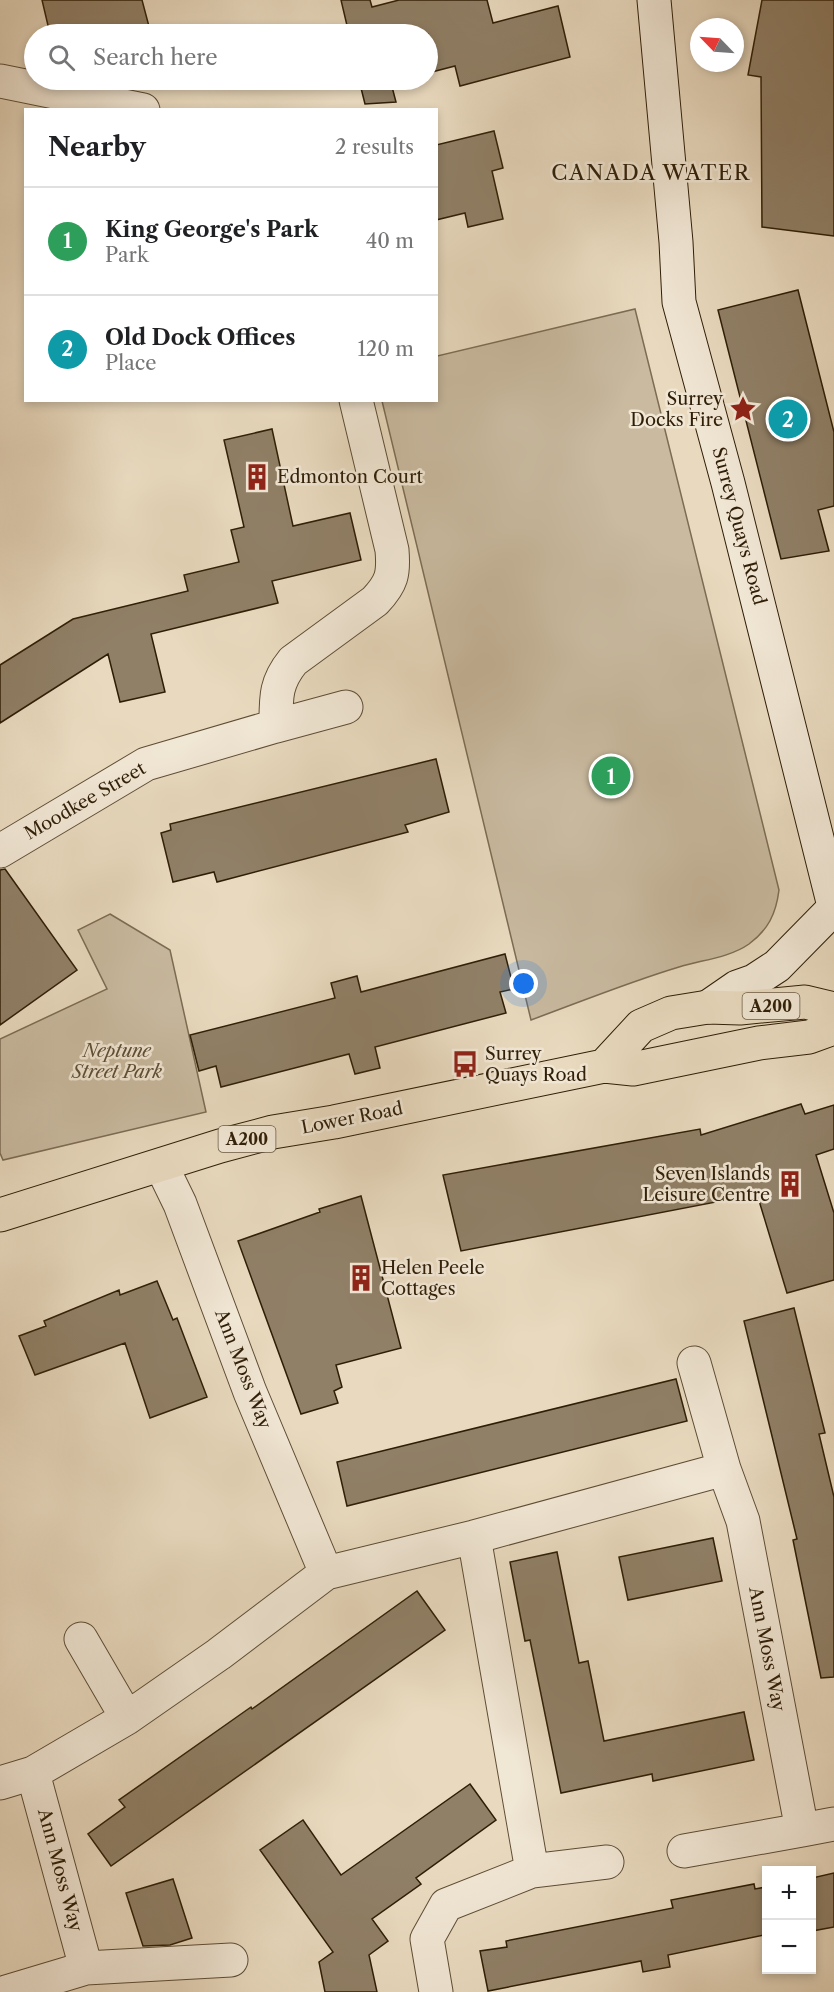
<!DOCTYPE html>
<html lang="en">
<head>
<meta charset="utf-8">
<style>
  :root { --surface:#fff; --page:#f2f2f2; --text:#202124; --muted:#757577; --line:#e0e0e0; --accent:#8f2418 }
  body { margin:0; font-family:"Libre Caslon Text",serif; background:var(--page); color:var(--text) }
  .controls { position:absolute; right:18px; bottom:18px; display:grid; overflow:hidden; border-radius:0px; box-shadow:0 3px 9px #0003 }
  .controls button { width:54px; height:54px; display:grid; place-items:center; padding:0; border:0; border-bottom:2px solid var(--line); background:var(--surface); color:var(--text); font:30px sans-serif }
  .compass { position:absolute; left:690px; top:18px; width:54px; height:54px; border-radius:50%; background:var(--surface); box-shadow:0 3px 9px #0003; rotate:295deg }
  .you { position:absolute; left:524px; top:984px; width:21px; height:21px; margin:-15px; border:4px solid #fff; border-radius:50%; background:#1a73e8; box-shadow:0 0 0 9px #1a73e833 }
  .badge { display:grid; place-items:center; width:39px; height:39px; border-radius:50%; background:var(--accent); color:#fff; font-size:20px; font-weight:700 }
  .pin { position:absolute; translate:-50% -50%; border:3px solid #fff; box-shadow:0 2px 6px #0006 }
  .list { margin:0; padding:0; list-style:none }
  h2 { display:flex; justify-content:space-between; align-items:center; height:78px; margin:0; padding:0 24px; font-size:26px }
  h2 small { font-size:20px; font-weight:400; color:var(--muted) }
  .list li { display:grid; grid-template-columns:39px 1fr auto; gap:18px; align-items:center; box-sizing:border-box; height:108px; padding:0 24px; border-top:2px solid var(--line) }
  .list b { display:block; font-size:22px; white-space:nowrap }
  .list p { margin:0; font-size:20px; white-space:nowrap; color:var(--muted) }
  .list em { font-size:20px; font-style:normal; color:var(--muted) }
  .icon { flex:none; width:33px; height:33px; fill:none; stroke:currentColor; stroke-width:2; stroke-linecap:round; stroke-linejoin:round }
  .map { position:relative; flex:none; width:834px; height:1992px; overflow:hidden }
  .search { position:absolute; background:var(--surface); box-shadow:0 3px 9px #0003; left:24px; top:24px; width:414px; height:66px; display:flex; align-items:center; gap:15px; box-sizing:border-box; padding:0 21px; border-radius:33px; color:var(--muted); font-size:22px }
  .panel { position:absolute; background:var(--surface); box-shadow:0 3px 9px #0003; left:24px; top:108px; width:414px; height:294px; border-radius:0px }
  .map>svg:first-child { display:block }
</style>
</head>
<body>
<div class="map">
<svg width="834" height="1992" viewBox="0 0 834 1992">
  <rect width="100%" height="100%" fill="#e9dabf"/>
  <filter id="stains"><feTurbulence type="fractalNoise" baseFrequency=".00333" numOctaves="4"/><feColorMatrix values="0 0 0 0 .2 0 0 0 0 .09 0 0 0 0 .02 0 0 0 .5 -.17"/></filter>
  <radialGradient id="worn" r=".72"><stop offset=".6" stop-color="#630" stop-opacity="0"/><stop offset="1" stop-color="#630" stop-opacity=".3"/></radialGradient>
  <path fill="#c9baa0" stroke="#7c6c54" stroke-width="1.5" d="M635,309l144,581c-3,24 -11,40 -30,54 -20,14 -48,16 -70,23 -50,15 -99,35 -148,53l-149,-619 54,-1 1,-44z
    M110,914l60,36 36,162 -203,48 -3,-7v-114l107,-50 -29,-59z"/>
  <path fill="#908067" stroke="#2f1e07" stroke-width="1.5" d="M42,0h100l9,34h-101z
    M341,0h29l2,7 27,-7h88l6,23 65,-17 12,51 -110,29 -5,-20 -27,7v-39h-79z
    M762,0h72v236l-72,-9 -1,-150 -13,-2z
    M359,80h45l-13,3 5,19 -31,2z
    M494,131l9,37 -11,3 11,48 -35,8 -3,-14 -29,7v-75z
    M798,290l36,142v74l-16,4 11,41 -48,8 -63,-249z
    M272,429l21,97 57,-13 11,47 -89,21 6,22 -127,31 14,58 -45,10 -12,-48 -108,69v-58l73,-46 115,-28 -4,-16 55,-13 -8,-32 13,-3 -20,-87z
    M436,759l13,53 -44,13 3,7 -191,50 -3,-10 -41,10 -12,-49 10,-3 -1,-6z
    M5,869l72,101 -77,55v-155z
    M505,954l9,35 -14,3 6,21 -131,34 5,21 -25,6 -6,-20 -128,33 -5,-21 -17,5 -9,-36 145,-37 -4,-15 26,-7 4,16z
    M801,1104l4,10 29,-9v44l-18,6 18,58v67l-47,13 -30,-99 -296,57 -18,-76 257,-46 1,6z
    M361,1196l40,152 -65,17 6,22 -8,4 4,12 -37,11 -63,-173 82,-29 -1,-3z
    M157,1281l16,39 4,-2 30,79 -57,21 -25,-75 -90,32 -16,-39 27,-10 -2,-5 75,-31 1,5z
    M794,1308l31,125 -6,1 15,63v180l-13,1 -28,-138 4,-1 -53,-218z
    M676,1379l11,42 -340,85 -10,-44z
    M713,1538l9,43 -94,19 -9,-43z
    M557,1552l22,111 9,-2 16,80 140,-29 10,48 -101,21 -1,-7 -91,19 -31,-153 -5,1 -15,-79z
    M417,1591l28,39 -334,236 -23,-32 37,-27 -6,-7 132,-93 1,2z
    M470,1784l26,36 -80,58 5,6 -49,35 16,22 -19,14 8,37h-52l-6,-30 14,-10 -73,-102 43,-30 38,55z
    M834,1873v54l-22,4v-53z
    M173,1879l19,59 -22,7 -27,1 -17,-53z
    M754,1884l1,5 11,-2v53h-1l-1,-5 -96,20 2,12 -27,5 -2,-11 -153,30 -8,-40 27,-4 -1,-6 167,-33 -2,-8z"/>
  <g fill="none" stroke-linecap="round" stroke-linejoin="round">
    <defs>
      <path id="street" d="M0,81l143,29
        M276,726l70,-19
        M0,851l146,-87 130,-38c0,-28 -1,-43 17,-65l82,-60c17,-18 19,-27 17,-51l-36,-150
        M161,1165l19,39 70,188 76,181 148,-36
        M694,1363l30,106 19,52 59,309 32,-6
        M81,1639l46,79
        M33,1773l53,195 145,-8
        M0,1783l33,-10 94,-55 92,-64 107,-81
        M684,1851l118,-21
        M532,1871l-58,-334 250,-68
        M6,1992l80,-24
        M436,1992l-9,-53 19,-34 86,-34 75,-9"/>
      <path id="secondary" d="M654,0l22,242 3,60 49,181 106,423
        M708,1007l29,-20 17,-6 23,-15 57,-58"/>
      <path id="primary" d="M604,1066l37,-40 30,-13 37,-6 32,1 65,-6 29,7
        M0,1215l220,-69 53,-14 61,-10 270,-56 29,3 126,-26 50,-6 25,-9"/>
    </defs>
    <use href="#street" stroke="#5e4d35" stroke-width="35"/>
    <use href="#secondary" stroke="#2f1e07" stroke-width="35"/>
    <use href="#primary" stroke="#2f1e07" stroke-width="35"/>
    <use href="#street" stroke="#f1e7d5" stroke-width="33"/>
    <use href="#secondary" stroke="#f1e7d5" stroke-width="33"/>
    <use href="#primary" stroke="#e9dabf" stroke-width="33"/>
  </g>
  <defs>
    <symbol id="sight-bare" viewBox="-9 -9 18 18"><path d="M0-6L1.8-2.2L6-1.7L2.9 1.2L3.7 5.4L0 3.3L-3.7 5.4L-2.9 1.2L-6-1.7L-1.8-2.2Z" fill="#8f2418" stroke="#f1e7d5" stroke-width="2.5" paint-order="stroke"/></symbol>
    <symbol id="building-bare" viewBox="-9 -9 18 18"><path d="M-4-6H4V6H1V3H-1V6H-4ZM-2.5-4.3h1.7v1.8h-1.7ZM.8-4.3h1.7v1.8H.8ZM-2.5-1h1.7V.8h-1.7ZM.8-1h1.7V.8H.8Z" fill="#8f2418" stroke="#f1e7d5" stroke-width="2.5" paint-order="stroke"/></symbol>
    <symbol id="bus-bare" viewBox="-9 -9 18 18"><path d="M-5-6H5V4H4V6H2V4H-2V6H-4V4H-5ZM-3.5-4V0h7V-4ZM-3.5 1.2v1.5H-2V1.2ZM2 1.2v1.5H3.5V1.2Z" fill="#8f2418" stroke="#f1e7d5" stroke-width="2.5" paint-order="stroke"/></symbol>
  </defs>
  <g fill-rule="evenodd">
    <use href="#sight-bare" x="724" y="390" width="38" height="38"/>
    <use href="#building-bare" x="238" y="458" width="38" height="38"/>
    <use href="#bus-bare" x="446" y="1045" width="38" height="38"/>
    <use href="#building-bare" x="771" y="1165" width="38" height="38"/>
    <use href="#building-bare" x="342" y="1259" width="38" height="38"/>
  </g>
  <g text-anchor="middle" stroke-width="5" stroke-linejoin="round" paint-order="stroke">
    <g fill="#f1e7d5" stroke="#695a45" stroke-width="1.5">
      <rect x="742.5" y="993" width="57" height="26" rx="4.5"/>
      <rect x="218.5" y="1126" width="57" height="26" rx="4.5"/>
    </g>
    <g font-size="16" font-weight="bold" fill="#2f1e07">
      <text x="771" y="1012">A200</text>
      <text x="247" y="1145">A200</text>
    </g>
    <g font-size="18" fill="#2f1e07" stroke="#f1e7d5" text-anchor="start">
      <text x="723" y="405" text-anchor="end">Surrey<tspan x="723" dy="21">Docks Fire</tspan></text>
      <text x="277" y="483">Edmonton Court</text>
      <text x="485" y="1060">Surrey<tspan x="485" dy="21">Quays Road</tspan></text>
      <text x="770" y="1180" text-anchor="end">Seven Islands<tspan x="770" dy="21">Leisure Centre</tspan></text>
      <text x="381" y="1274">Helen Peele<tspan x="381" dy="21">Cottages</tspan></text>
    </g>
    <g font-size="18" fill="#2f1e07" stroke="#f1e7d5">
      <text transform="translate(739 526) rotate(75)" y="6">Surrey Quays Road</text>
      <text transform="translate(85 801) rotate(-30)" y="6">Moodkee Street</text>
      <text transform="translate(352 1118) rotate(-11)" y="6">Lower Road</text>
      <text transform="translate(243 1369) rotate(69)" y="6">Ann Moss Way</text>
      <text transform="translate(767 1649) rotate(79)" y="6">Ann Moss Way</text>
      <text transform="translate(60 1870) rotate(75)" y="6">Ann Moss Way</text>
    </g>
    <g font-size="18" font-style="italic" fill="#5d4d35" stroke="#f1e7d5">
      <text x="117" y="1057">Neptune<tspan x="117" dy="21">Street Park</tspan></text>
    </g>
    <g font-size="21" letter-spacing="1.5" fill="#2f1e07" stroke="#f1e7d5">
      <text x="651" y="180">CANADA WATER</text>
    </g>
  </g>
  <rect width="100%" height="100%" filter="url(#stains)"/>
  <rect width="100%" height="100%" fill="url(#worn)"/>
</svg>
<div class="controls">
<button>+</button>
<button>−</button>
</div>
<svg class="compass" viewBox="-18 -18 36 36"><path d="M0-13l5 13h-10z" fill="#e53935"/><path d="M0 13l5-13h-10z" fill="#757577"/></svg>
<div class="you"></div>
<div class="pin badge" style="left:611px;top:776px;background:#2e9e5b">1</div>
<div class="pin badge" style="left:788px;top:419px;background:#0f9aa8">2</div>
<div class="search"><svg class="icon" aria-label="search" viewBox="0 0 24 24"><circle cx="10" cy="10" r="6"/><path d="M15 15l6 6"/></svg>Search here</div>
<section class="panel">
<h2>Nearby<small>2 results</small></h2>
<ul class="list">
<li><span class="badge" style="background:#2e9e5b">1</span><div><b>King George's Park</b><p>Park</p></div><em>40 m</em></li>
<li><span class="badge" style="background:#0f9aa8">2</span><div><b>Old Dock Offices</b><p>Place</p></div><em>120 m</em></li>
</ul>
</section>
</div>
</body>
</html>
